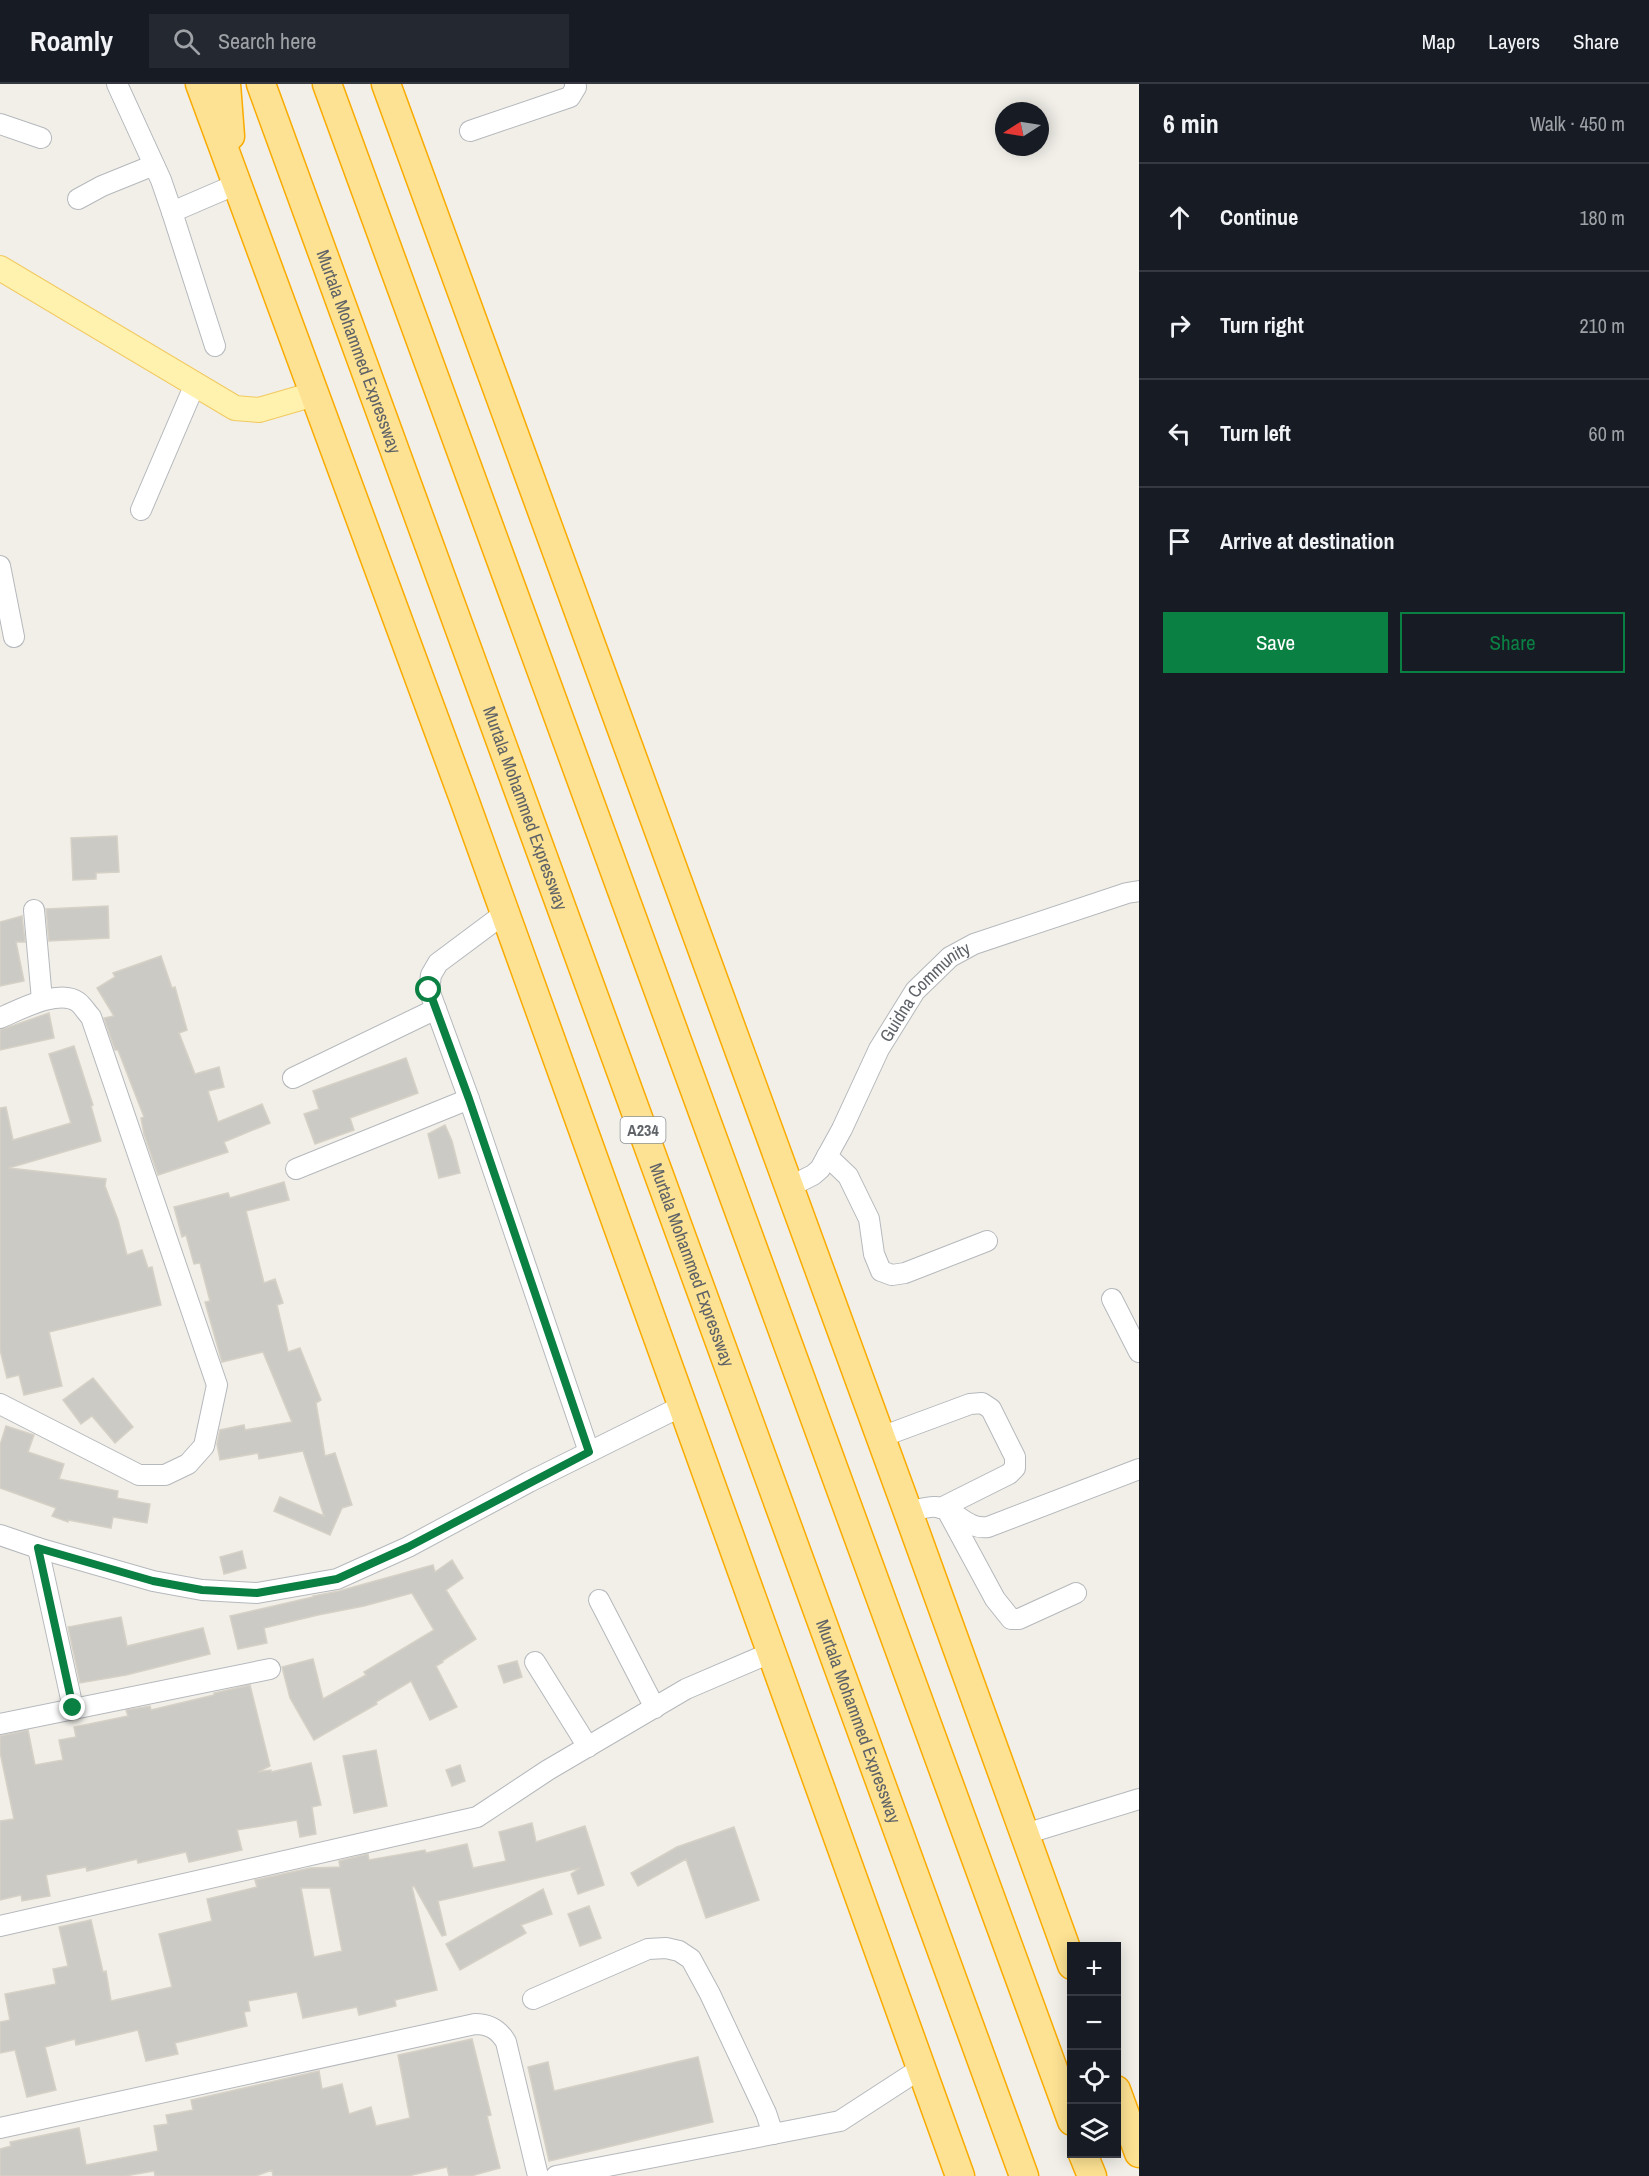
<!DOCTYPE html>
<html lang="en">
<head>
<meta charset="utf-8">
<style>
  :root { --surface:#171b24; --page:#242831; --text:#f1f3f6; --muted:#9ea1a6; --line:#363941; --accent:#0b8043 }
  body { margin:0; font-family:"Archivo Narrow",sans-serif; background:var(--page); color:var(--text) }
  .controls { position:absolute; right:18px; bottom:18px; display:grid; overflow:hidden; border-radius:0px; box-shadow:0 3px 15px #0003 }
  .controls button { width:54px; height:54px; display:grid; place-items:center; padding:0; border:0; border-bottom:2px solid var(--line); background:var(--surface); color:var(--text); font:30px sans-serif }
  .compass { position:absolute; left:995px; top:18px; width:54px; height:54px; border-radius:50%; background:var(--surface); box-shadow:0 3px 15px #0003; rotate:258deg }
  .stop { position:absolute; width:18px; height:18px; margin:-14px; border:4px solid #0b8043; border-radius:50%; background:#fff }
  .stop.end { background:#0b8043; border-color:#fff; box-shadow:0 2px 6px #0008 }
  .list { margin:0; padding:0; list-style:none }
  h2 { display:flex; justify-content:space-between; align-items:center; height:78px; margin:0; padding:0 24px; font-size:26px }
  h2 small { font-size:20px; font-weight:400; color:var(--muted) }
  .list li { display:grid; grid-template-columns:39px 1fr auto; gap:18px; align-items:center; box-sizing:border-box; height:108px; padding:0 24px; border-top:2px solid var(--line) }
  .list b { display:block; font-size:22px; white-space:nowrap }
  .list em { font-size:20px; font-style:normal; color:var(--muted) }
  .actions { display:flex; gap:12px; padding:18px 24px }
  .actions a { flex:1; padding:14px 0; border:2px solid var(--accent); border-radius:0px; text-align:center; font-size:21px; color:var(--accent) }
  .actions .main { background:var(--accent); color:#fff }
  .icon { flex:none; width:33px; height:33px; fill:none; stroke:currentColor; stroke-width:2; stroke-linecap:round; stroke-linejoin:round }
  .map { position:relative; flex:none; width:1139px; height:2092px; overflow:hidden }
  header { display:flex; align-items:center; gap:36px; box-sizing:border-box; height:84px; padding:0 30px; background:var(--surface); border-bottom:2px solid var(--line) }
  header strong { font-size:28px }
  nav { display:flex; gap:33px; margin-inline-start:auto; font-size:21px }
  .search { width:420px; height:54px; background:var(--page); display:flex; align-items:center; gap:15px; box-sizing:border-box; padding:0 21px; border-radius:0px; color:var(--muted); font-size:22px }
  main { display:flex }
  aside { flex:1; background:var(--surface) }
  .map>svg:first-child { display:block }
</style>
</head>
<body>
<header>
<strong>Roamly</strong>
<div class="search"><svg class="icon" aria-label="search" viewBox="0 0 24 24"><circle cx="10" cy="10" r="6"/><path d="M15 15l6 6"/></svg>Search here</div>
<nav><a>Map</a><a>Layers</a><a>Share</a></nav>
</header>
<main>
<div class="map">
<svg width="1139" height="2092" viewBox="0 0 1139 2092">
  <rect width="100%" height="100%" fill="#f1efe8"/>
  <path fill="#cccac5" stroke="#d6d1c6" stroke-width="1.5" fill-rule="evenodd" d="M117,752l2,36 -23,1v6l-23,1 -2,-42z
    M108,822l1,32 -60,3 -3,-32z
    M22,832l3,26h-9l8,39 -24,5v-64z
    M161,872l11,32 3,-1 12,43 -8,3 16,41 24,-7 5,20 -16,4 10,31 44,-18 8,19 -46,19 4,10 -70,23 -14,-41 -3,-16 3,-1 -26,-67h-3l-11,-32 10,-2 -17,-28 18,-11 -2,-4z
    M49,929l5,25 -54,12v-20z
    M74,962l19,59 -2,1 10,35 -92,27 97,11 -1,7 13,34 9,35 15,-5 6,18 4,-1 9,38 -112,27 13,54 -38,9 -5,-20 -12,3 -7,-28v-242l6,-1 7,33 58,-17 -22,-69z
    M406,974l12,35 -68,25 4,12 -39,14 -11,-30 15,-5 -6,-18z
    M445,1041l7,16 8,32 -21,5 -11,-44z
    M284,1098l5,18 -43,11 18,72 11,-4 8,24 -6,2 11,47 12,-4 21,52 -5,3 9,53 10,-3 17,52 -10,3 -12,27 -56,-24 6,-14 44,19 -21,-65 -44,8 -1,-6 -38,7 -3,-16 3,-14 24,-5 1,5 47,-8 -29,-70 -41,10 -17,-60 5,-1 -10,-38 -6,1 -8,-29 -4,2 -8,-30 54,-14 2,5z
    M93,1294l40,49 -18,16 -23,-27 -11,8 -18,-24z
    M6,1342l28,9 -6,17 36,12 -5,15 59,12 -1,7 33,6 -3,19 -34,-6 -2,11 -43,-8v2l-16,-6 4,-8 -56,-20v-43z
    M242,1467l4,17 -22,6 -4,-17z
    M452,1476l11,18 -17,12 30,49 -34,22 1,1 -7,4 21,41 -27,13 -19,-39 -35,21 1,2 -63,36 -24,-42 -8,-31 31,-8 10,40 43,-24 -2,-3 70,-42 -22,-37 -48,13 -46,9 -54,13 3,15 -29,6 -8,-33 83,-19v-1l26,-5 94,-26 2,7z
    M121,1533l6,29 76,-18 7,26 -84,21 -46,8 -12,-56z
    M517,1577l5,16 -18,6 -6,-17z
    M250,1601l20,81 -12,6 13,-2v2l40,-9 10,42 -9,2 4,27 -16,3 -3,-17 -60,10 5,20 -53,12 -3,-10 -48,11 -1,-4 -50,12 -1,-4 -40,8 4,21 -28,5 -1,-6 -21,5v-79l14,-2 -14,-67v-16l28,-6 7,35 28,-5 -4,-20 17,-3 -2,-10 54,-11 -2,-6 24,-4 1,4 63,-15v-2z
    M376,1666l11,56 -33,7 -11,-57z
    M460,1681l5,16 -13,5 -6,-16z
    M532,1739l4,19 49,-16 19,59 -26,9 -7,-20 9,-6 -142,33 8,34 -4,1 -28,-50 -2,1 25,103 -42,10 1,6 -37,9 -2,-8 -54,11 -6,-26 -49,9 2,10 -6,1 3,14 -72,17 3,11 -32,7 -8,-31 -62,15 -1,-6 -30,8 11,43 -29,7 -12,-47 -15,3v-31l10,-2 -5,-26 51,-10 -3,-15 15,-3 -9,-39 32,-7 12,52 3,-1 5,30 61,-14 -13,-53 53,-13 -5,-22 50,-12 -2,-7 55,-12 30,-1 -1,-6 29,-7 1,6 56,-10 1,3 41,-9 6,24 33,-7 -7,-29zM301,1804h29l12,63 -28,6z
    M734,1743l25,73 -53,18 -20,-59 -48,27 -7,-13 46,-26z
    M543,1805l9,25 -31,11 5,8 -66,37 -14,-26z
    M589,1822l12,32 -21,8 -12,-32z
    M472,1955l19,76 -4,1 13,52 -29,8h-22l-2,-9 -39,9h-135l-1,-6 -16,6h-101l-1,-5 -29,5h-125v-27l11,-3 -1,-4 69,-14 7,37 72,-14 -4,-25 14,-2 -2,-9 27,-5 -2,-10 128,-29 3,18 20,-5 7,30 22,-7 5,19 34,-8 -12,-63z
    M698,1973l15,65 -164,39 -21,-94 20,-5 6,29z"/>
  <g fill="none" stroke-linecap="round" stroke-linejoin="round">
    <defs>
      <g id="minor">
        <path d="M117,0l44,96 11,32 65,-28"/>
        <path d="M0,40l41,14"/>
        <path d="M470,47l100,-34 6,-10 -1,-3"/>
        <path d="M78,115l24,-13 52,-21"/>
        <path d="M172,128l43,134"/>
        <path d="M141,426l54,-126"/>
        <path d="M0,482l14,71"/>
        <path d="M34,826l8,90"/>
        <path d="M505,829l-67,50 -7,12 -2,15 40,109 120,353"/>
        <path d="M0,934c19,-8 59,-30 78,-16 5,4 9,11 13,15l126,368 -13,61 -16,18 -23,11h-26l-139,-71"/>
        <path d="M293,994l143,-69"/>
        <path d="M827,1072l21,20 21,43 5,35 7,17 11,4 13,-2 82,-32"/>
        <path d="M296,1085l173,-70"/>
        <path id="s1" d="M789,1103l24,-12 7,-6 22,-40 37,-80 36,-58 35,-34 24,-13 153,-51 12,-2"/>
        <path d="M1112,1215l27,53"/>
        <path d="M881,1353l89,-33 12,-1 9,6 24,48v11l-6,6 -68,34"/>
        <path d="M908,1428c9,-2 20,-6 28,-5 21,2 29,23 52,20l151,-58"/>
        <path d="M949,1430l46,85 16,20h8l57,-26"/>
        <path d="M0,1451l38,13 115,33 49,9 55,3 80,-14 71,-32 121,-65 153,-76"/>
        <path d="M38,1464l35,160"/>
        <path d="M599,1516l56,108"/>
        <path d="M535,1578l53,85"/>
        <path d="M0,1640l270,-55"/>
        <path d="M1025,1750l114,-35"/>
        <path d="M0,1842l477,-109 71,-47 138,-81 84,-36"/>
        <path d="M533,1915l115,-50 18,-1 13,3 12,8 19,35 56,119 7,21"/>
        <path d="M0,2044l475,-104c15,0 24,6 31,18l32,134"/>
        <path d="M556,2092l284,-55 80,-52"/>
      </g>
      <path id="major" d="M0,184l235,140 24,2 55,-16"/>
      <g id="highway">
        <path d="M200,0l265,718 495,1374"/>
        <path d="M226,0l4,52"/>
        <path id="s2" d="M261,0l763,2092"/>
        <path d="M327,0l745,2037"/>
        <path d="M386,0l522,1428 164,453"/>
        <path d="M1116,2006l23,63"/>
        <path d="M1083,2070l9,22"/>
      </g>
    </defs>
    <use href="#minor" stroke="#b5b8bc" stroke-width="22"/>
    <use href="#major" stroke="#f2c960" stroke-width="26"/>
    <use href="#highway" stroke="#f9ab00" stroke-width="31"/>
    <use href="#minor" stroke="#fff" stroke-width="20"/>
    <use href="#major" stroke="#fff2af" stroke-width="24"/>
    <use href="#highway" stroke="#fde293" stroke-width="28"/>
  </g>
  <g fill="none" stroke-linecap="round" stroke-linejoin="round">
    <path stroke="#0b8043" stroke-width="8" d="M73,1624l-35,-160 115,33 49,9 55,3 80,-14 71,-32 181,-95 -120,-353 -40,-109"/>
  </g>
  <g text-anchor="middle" stroke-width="4.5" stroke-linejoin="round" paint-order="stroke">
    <rect fill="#fff" stroke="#8f9295" stroke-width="1.5" x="620.5" y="1033" width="45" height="26" rx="4.5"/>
    <g font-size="16" font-weight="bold" fill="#5f6368">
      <text x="643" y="1052">A234</text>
    </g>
    <g font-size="18" fill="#5f6368" stroke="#fff">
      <text dy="6" stroke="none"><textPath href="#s2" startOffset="285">Murtala Mohammed Expressway</textPath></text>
      <text dy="6" stroke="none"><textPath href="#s2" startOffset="771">Murtala Mohammed Expressway</textPath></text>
      <text dy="6" stroke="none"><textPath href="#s1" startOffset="244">Guidna Community</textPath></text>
      <text dy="6" stroke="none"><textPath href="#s2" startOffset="1257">Murtala Mohammed Expressway</textPath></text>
      <text dy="6" stroke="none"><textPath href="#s2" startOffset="1743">Murtala Mohammed Expressway</textPath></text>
    </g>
  </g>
</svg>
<div class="controls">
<button>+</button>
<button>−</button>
<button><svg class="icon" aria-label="locate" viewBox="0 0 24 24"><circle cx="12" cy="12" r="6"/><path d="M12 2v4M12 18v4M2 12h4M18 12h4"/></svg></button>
<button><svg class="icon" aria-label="layers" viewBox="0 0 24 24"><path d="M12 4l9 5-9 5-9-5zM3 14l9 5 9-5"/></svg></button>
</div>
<svg class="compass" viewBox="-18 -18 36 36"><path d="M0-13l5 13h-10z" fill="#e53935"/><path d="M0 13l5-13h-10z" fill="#9ea1a6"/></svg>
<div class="stop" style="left:429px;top:906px"></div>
<div class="stop end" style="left:73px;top:1624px"></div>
</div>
<aside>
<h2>6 min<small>Walk · 450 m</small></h2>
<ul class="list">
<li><svg class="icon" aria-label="ahead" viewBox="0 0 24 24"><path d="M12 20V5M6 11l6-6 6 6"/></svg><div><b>Continue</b></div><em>180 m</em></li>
<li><svg class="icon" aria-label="right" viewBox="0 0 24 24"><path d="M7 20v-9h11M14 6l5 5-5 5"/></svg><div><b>Turn right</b></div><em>210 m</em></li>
<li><svg class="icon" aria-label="left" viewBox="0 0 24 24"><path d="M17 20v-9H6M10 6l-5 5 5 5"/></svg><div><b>Turn left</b></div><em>60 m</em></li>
<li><svg class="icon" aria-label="arrive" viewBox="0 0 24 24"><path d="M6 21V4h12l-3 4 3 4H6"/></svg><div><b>Arrive at destination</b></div></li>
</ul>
<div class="actions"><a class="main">Save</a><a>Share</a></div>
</aside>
</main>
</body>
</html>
